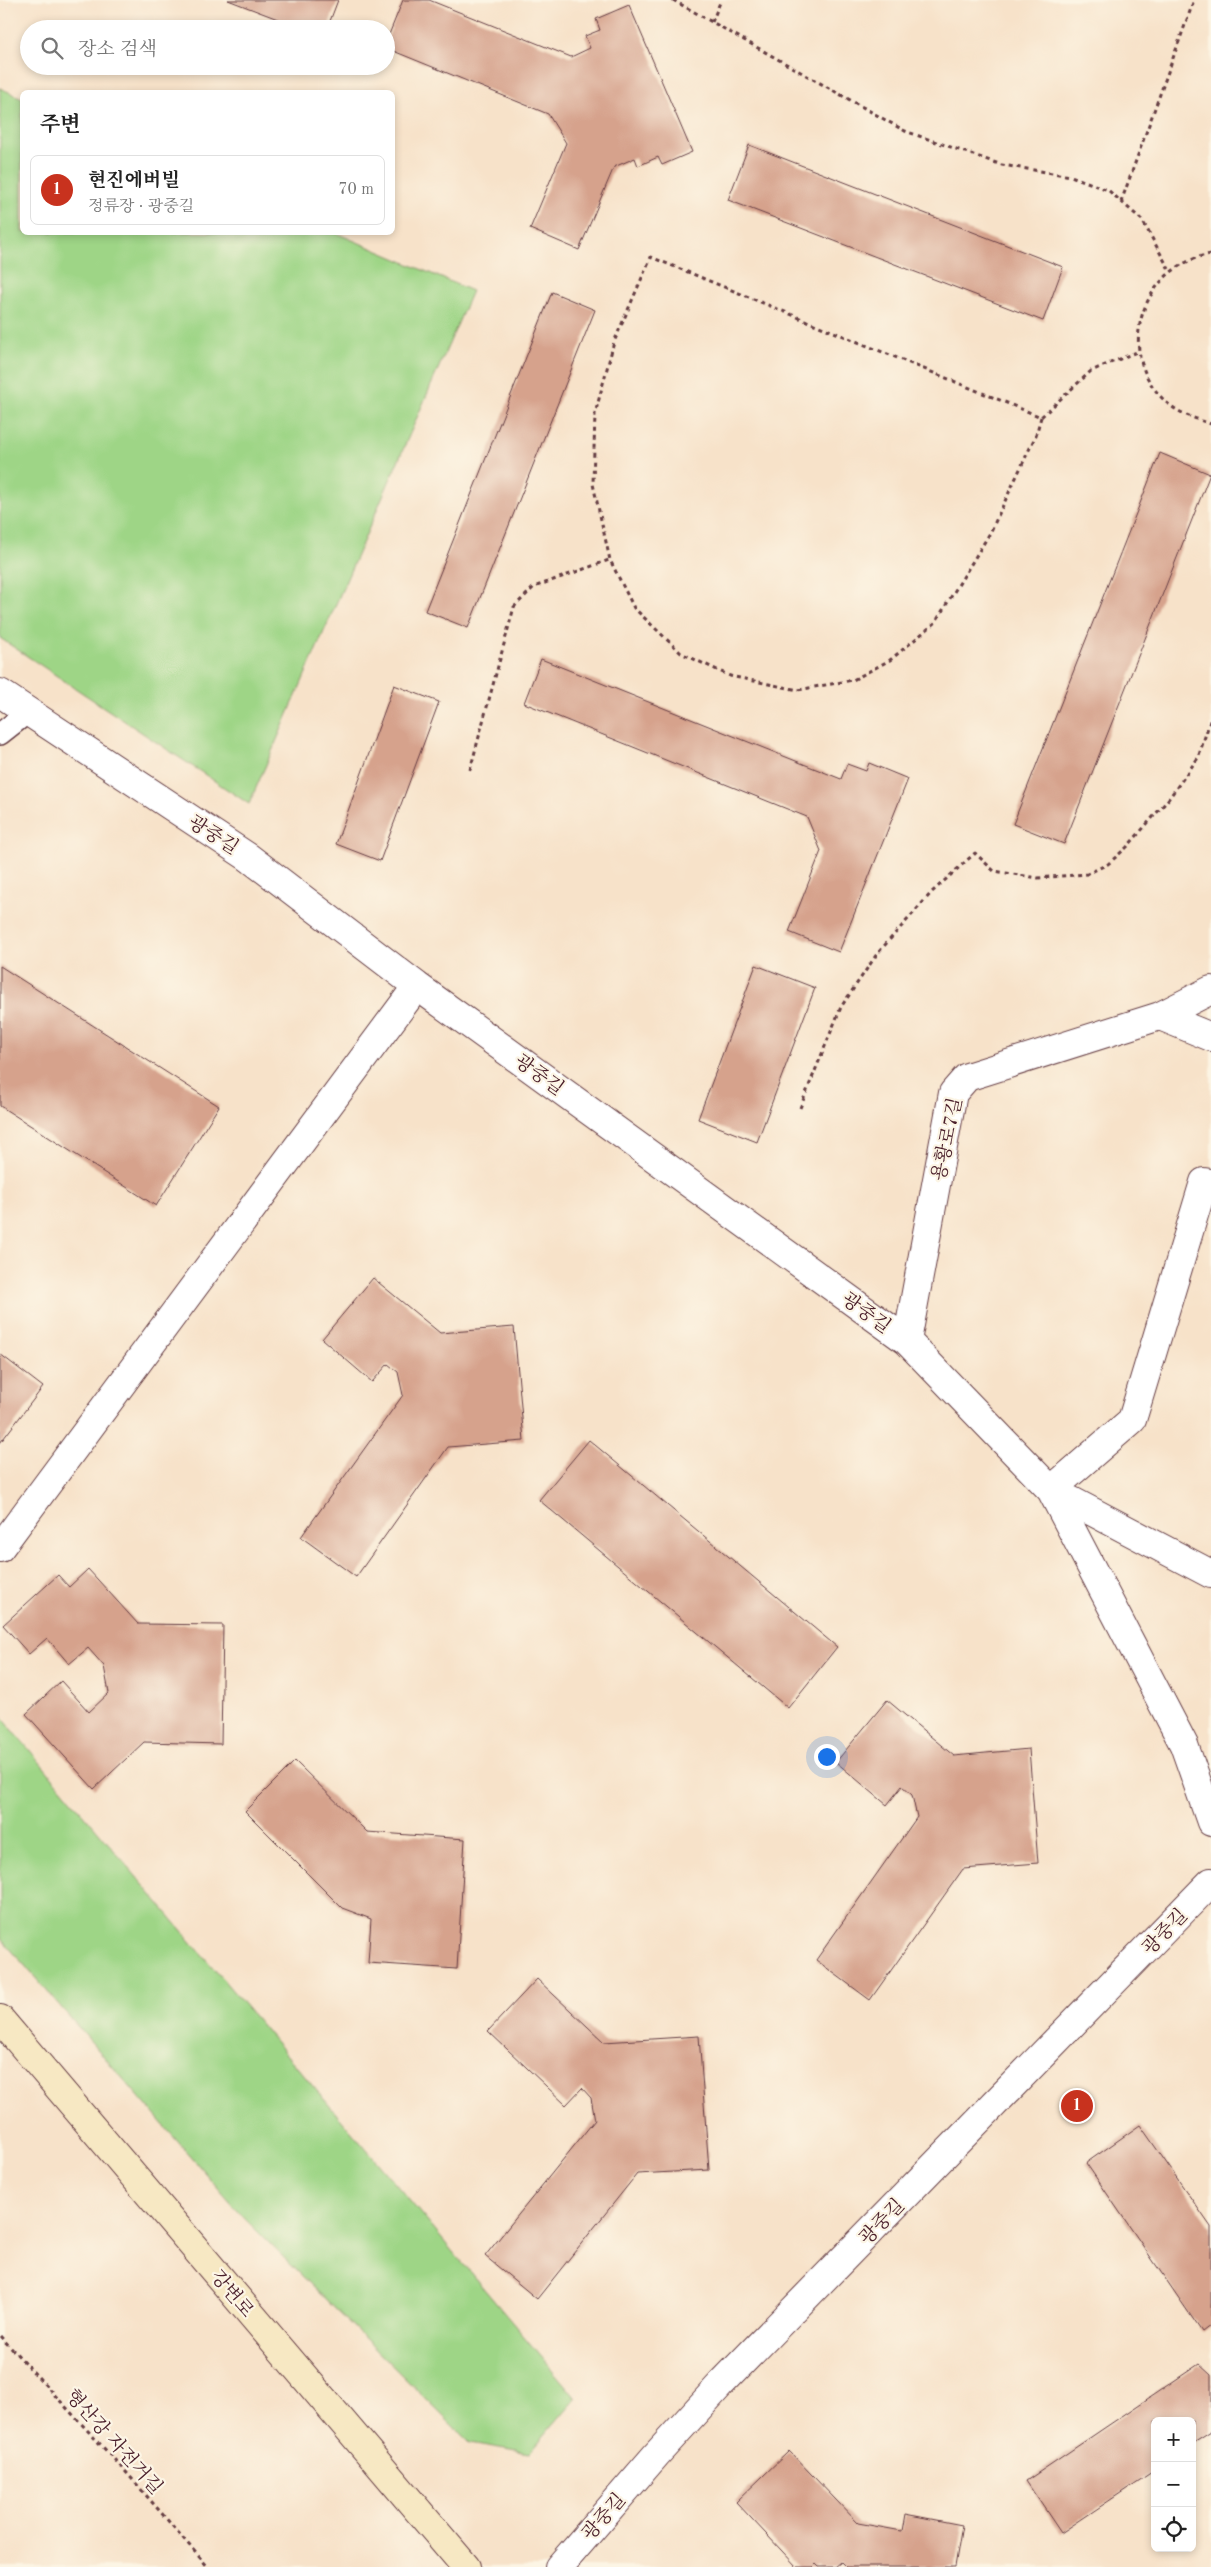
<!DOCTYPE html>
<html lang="ko">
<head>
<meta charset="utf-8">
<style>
  :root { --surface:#fff; --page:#f2f2f2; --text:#222; --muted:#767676; --line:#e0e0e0; --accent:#c8321e }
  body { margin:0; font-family:"Old Standard TT","Noto Serif KR",serif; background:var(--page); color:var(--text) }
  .controls { position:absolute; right:15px; bottom:15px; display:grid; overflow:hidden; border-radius:8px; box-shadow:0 2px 8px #0003 }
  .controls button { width:45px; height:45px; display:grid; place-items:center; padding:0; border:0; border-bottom:1px solid var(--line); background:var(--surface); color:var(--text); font:25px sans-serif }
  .you { position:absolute; left:826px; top:1756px; width:18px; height:18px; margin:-12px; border:4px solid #fff; border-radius:50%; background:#1a73e8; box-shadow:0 0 0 8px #1a73e833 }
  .badge { display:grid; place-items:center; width:32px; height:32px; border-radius:50%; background:var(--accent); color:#fff; font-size:16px; font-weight:700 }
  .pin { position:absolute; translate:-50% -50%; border:2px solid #fff; box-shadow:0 1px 5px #0006 }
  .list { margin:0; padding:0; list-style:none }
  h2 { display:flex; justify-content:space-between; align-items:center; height:65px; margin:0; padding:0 20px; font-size:21px }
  h2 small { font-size:16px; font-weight:400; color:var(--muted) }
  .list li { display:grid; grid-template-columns:32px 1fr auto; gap:15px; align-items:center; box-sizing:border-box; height:70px; margin:0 10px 10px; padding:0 10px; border:1px solid var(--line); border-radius:8px }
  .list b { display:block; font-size:19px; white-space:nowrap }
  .list p { margin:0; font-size:16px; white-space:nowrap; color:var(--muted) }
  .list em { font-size:16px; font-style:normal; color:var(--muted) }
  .icon { flex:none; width:28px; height:28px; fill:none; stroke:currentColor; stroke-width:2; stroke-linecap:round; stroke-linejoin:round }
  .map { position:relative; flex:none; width:1211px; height:2567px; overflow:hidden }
  .search { position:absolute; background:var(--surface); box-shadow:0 2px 8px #0003; left:20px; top:20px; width:375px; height:55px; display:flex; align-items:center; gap:12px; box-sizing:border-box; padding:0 18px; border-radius:28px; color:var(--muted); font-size:19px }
  .panel { position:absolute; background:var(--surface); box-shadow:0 2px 8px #0003; left:20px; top:90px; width:375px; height:145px; border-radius:8px }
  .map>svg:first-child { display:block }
</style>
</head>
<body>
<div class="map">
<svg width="1211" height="2567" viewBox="0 0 1211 2567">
  <rect width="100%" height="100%" fill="#fcf5e5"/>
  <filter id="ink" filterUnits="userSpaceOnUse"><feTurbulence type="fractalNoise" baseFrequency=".02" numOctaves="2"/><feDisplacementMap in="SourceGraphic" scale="10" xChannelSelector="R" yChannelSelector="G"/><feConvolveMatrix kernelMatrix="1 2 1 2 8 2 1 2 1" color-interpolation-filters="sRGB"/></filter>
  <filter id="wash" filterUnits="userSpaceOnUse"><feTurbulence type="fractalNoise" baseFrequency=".0096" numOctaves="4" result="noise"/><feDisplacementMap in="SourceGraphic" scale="20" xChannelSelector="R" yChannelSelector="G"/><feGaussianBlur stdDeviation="1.12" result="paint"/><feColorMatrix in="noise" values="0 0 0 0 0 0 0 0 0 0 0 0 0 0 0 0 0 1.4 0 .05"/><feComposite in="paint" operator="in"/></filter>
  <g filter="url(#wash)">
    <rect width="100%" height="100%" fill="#f7e2c9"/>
    <path fill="#9ed586" stroke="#747a58" d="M0,88l22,10v134l314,1 136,58 -223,513 -249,-166z
      M0,1715l576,683 -47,55 -59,-10 -225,-224 -245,-282z"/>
    <g id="blocks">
      <path fill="#d6a28c" d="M228,0h110l-11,29h-23z
        M403,0h26l142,57 19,-9 -5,-12 15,-6 -4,-11 33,-14 63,147 -30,13 -4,-8 -20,9 -3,-8 -21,9 -35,83 -49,-21 36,-86 -18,-29 -162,-66v-6z
        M749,145l314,122 -20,54 -315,-121z
        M552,292l43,18 -127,318 -43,-17z
        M1160,453l50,21 -146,370 -51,-20z
        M541,659l300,120 6,-15 19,7 3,-8 39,16 -69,173 -50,-20 32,-81 -14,-34 -283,-114z
        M394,685l45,17 -59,159 -44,-17z
        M756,965l59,23 -58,154 -59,-23z
        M0,966l219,140 -63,100 -156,-100z
        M373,1278l67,55 74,-6 10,114 -76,6 -92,130 -55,-40 102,-142 -5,-23 -10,-8 -16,18 -50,-43z
        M0,1354l43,33 -43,56z
        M589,1440l248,207 -49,61 -249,-208z
        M88,1569l50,55 85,1 -2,119 -77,-2 -50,47 -68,-75 35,-33 28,31 20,-19 -5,-27 -16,-18 -19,16 -22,-26 -18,16 -26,-29 55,-50 11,12z
        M887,1700l67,56 75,-7 9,114 -75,6 -93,131 -54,-40 101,-143 -5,-22 -10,-9 -15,19 -51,-43z
        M295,1761l72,71 98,7 -8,130 -89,-6 3,-44 -29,-11 -97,-97z
        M537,1979l67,63 95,-6 10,134 -72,4 -100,125 -52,-43 110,-136 -4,-22 -9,-10 -16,17 -78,-74z
        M1140,2125l71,102v98l-9,7 -116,-169z
        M1199,2364l12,11v57l-19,12v-23h-37v49l-94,63 -35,-52z
        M789,2451l69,72 44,8 3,-17 57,11 -7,42h-109l-5,-5 -6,5h-16l-3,-3 -3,3h-16l-61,-65z"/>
    </g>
  </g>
  <g filter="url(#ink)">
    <use href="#blocks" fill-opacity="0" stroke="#643c43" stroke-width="1"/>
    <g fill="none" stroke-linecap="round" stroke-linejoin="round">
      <defs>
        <path id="lane" d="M0,734l28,-22"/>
        <path id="street" d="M0,693l248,164 169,129 490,355 144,149 133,255 27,77
          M1160,1016l51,21
          M1211,1183l-7,-1 -72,238 -81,70 160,84
          M907,1341l46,-248 14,-16 193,-61 51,-26
          M0,1548l417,-562
          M559,2567l97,-112 64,-70 491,-503"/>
        <path id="secondary" d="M0,2019l466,548"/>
      </defs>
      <use href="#lane" stroke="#643c43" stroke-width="24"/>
      <use href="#street" stroke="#643c43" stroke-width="30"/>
      <use href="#secondary" stroke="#643c43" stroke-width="30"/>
      <path stroke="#643c43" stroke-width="3" stroke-dasharray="4 4" stroke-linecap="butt" d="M673,0l232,131 97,34 69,11 37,14 34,30 28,51
        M712,22l9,-22
        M1121,202l73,-202
        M1211,254c-68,12 -98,96 -47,146 13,13 30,18 47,24
        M1041,417l-5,18 -46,98 -55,90 -45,37 -37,20 -55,10 -68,-14 -49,-23 -47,-45 -24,-48 -17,-76 2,-70 19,-72 37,-85 390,160 50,-46 48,-20
        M470,770l44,-163 20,-20 75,-27
        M800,1108l41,-101 36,-53 55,-62 43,-39 19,18 44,7 49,-4 21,-10 19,-17 40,-46 31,-43 13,-40
        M0,2336l126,136 82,95"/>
      <use href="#lane" stroke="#fff" stroke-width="21"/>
      <use href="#street" stroke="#fff" stroke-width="28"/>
      <use href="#secondary" stroke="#f7e8c3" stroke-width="28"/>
    </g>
  </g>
  <g text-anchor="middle" stroke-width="4.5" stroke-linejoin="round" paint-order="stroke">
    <g font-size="19" fill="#4a1f2b" stroke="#fcf5e5">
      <text transform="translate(214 834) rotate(33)" y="7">광중길</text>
      <text transform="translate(540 1074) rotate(36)" y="7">광중길</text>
      <text transform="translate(946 1139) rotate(-78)" y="7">용황로7길</text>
      <text transform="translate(867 1312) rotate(36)" y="7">광중길</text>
      <text transform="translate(1164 1931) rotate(-46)" y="7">광중길</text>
      <text transform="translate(881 2221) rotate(-46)" y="7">광중길</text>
      <text transform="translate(233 2293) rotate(50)" y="7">강변로</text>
      <text transform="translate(115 2441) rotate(48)" y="7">형산강 자전거길</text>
      <text transform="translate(603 2516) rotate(-49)" y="7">광중길</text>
    </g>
  </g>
</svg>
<div class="controls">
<button>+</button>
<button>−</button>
<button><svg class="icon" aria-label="locate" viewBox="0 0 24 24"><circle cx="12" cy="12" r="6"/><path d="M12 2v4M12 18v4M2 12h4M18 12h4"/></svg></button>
</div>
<div class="you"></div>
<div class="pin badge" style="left:1077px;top:2106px">1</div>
<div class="search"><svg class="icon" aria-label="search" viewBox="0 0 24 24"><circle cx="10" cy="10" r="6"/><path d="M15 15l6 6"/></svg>장소 검색</div>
<section class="panel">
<h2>주변<small></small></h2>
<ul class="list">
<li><span class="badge">1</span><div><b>현진에버빌</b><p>정류장 · 광중길</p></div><em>70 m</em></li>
</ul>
</section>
</div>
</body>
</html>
